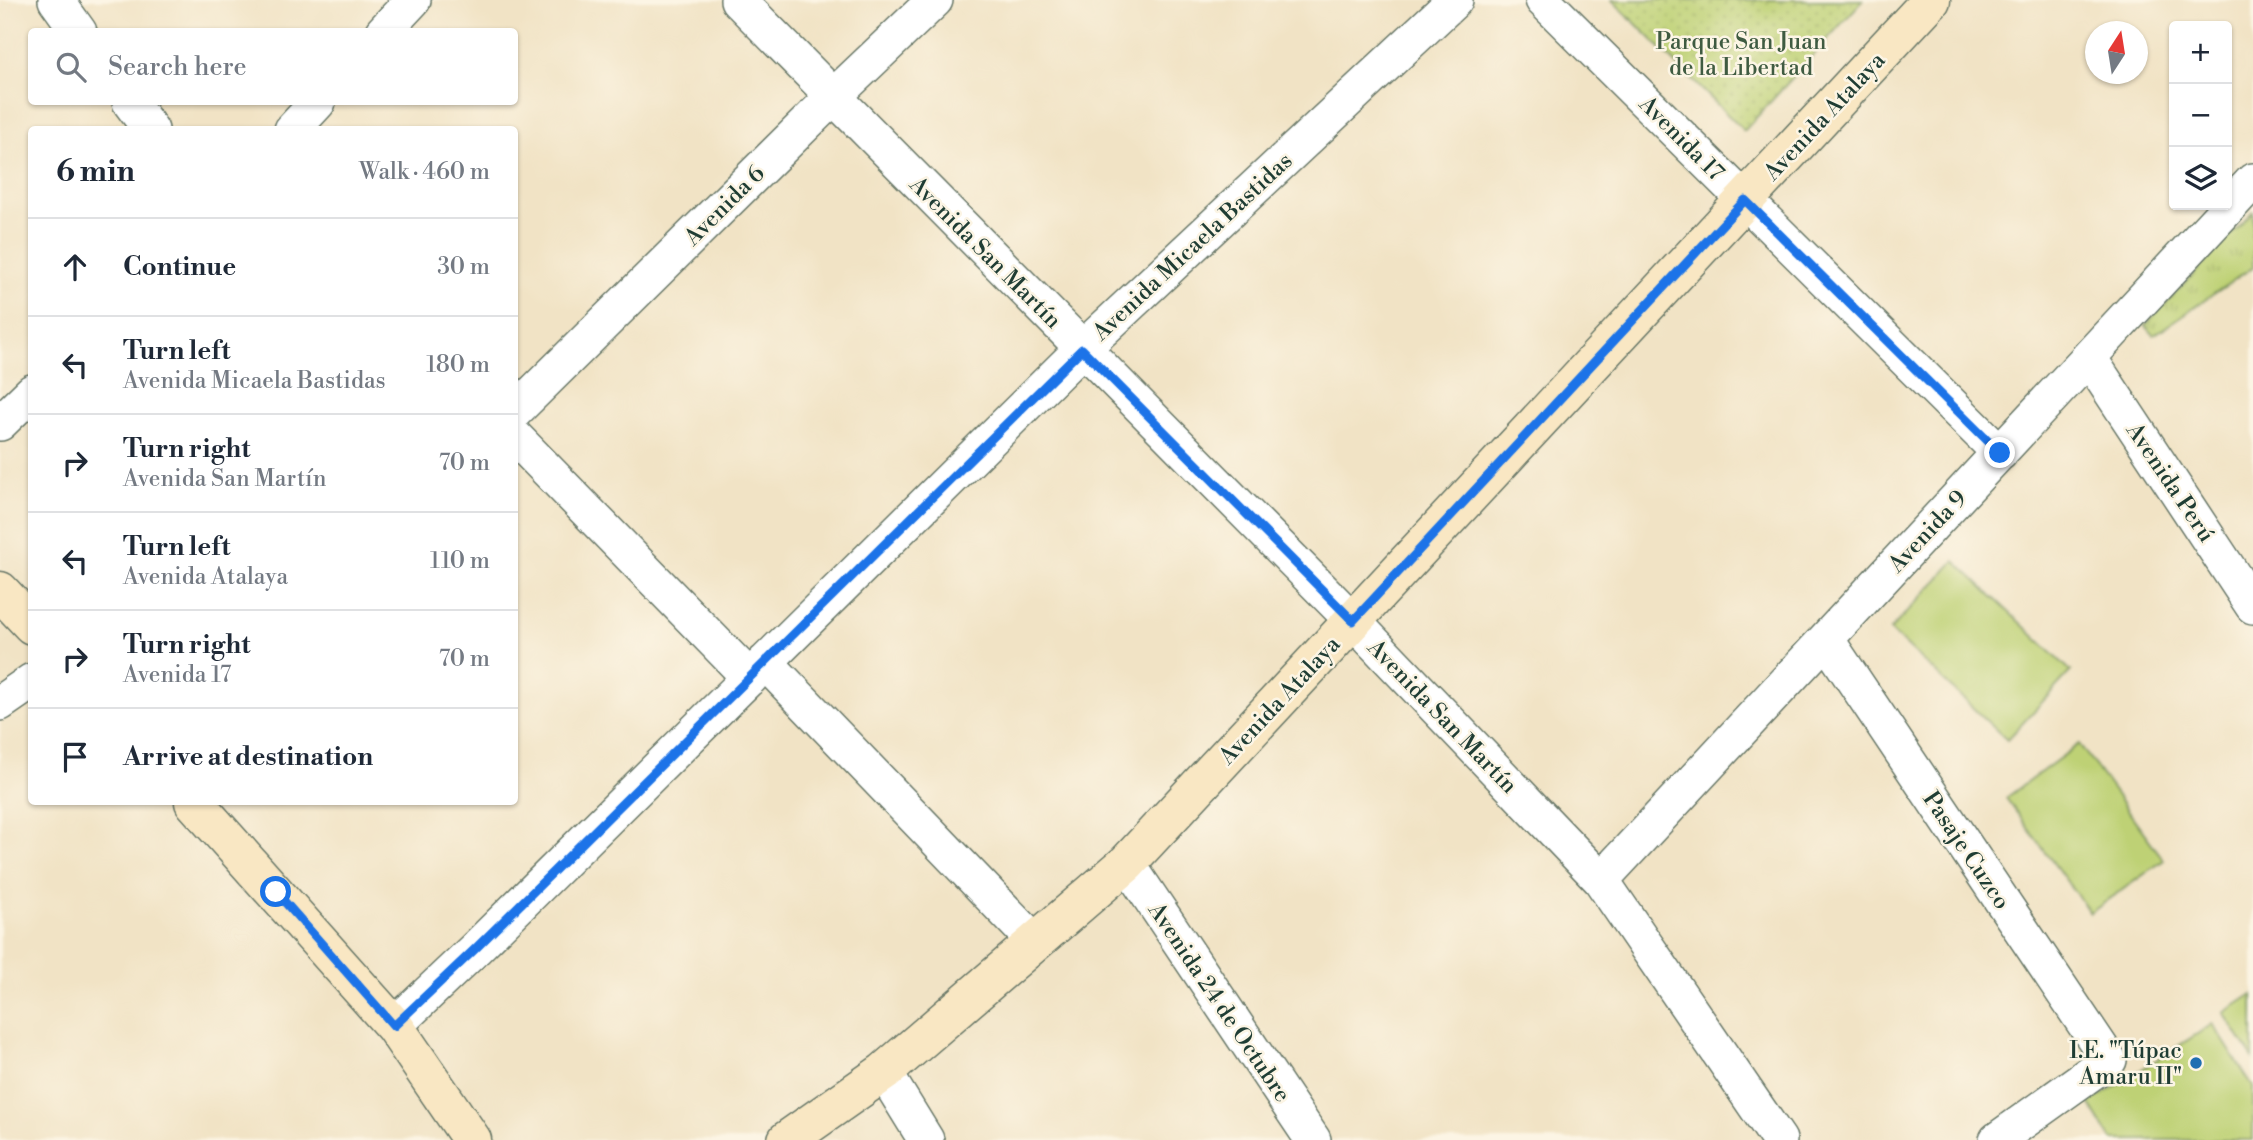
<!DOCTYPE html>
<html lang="en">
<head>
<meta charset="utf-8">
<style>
  :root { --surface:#fff; --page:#f6f6f7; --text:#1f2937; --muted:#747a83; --line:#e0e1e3 }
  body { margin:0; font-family:"Libre Bodoni",serif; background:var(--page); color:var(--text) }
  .controls { position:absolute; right:21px; top:21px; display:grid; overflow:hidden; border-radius:7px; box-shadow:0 2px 5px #0004 }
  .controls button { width:63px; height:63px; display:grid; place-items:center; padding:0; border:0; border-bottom:2px solid var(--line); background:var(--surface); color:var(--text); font:35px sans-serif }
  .compass { position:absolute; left:2085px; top:21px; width:63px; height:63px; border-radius:50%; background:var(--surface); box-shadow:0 2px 5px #0004; rotate:12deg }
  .stop { position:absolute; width:21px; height:21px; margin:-16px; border:5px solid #1a73e8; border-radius:50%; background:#fff }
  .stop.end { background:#1a73e8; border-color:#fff; box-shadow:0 2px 7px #0008 }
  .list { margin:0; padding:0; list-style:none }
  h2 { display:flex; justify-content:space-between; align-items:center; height:91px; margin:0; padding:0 28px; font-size:30px }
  h2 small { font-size:23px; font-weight:400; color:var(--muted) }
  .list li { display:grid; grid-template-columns:46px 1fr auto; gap:21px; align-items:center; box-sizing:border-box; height:98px; padding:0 28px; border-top:2px solid var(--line) }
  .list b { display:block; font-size:26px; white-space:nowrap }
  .list p { margin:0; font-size:23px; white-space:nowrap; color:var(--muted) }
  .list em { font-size:23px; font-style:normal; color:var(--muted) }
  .icon { flex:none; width:38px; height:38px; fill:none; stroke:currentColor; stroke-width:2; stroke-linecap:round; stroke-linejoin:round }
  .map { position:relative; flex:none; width:2253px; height:1140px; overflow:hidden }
  .search { position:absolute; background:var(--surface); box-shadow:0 2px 5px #0004; left:28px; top:28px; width:490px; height:77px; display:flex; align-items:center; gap:18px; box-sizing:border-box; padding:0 24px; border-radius:7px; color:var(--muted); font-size:26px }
  .panel { position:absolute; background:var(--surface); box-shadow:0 2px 5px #0004; left:28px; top:126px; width:490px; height:679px; border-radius:7px }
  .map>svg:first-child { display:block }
</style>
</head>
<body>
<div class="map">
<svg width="2253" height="1140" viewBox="0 0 2253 1140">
  <defs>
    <pattern id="grass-tufts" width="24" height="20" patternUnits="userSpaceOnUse" patternTransform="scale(1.75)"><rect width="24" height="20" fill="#bed175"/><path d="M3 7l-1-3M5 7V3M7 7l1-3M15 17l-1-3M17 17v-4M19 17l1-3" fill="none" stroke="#a3b466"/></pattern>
    <pattern id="park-dots" width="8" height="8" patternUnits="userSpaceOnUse" patternTransform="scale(1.75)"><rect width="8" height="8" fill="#bed175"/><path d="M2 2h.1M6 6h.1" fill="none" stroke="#a3b466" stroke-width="1.8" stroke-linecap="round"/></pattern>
  </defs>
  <rect width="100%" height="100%" fill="#fcf5e5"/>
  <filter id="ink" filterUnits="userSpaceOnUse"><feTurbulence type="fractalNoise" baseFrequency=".0143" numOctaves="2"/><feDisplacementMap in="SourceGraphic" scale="14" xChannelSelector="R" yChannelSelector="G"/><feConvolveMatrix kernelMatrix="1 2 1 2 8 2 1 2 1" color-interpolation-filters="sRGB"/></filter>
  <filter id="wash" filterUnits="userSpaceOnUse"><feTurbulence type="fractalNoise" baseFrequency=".00686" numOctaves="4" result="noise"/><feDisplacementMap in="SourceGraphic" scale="28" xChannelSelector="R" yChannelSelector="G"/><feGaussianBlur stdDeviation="1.57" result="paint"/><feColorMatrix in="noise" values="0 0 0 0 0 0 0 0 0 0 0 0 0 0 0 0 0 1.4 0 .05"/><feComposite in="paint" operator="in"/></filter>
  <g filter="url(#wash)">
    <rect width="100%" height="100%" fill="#f1e3c5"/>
    <path fill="url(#grass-tufts)" stroke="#6e8754" stroke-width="2" d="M2253,212v55l-99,68 -9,-10z"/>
    <path fill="url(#park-dots)" stroke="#6e8754" stroke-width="2" d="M1612,0h251l-119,131z"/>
    <path fill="#bed175" stroke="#6e8754" stroke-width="2" d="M1955,561l116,110 -64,69 -117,-110z
      M2079,744l85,116 -74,53 -84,-115z
      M2253,994v64l-29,-45z
      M2213,1024l40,63v53h-141l-23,-37z"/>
  </g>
  <g filter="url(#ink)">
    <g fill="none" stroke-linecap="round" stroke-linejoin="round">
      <defs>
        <path id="street" d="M56,0l23,32
          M738,0l615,621 248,259 178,260
          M1543,0l457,453
          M383,32l30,-32
          M130,102l21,28
          M292,130l26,-28
          M2089,358l164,248
          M514,412l319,-315 102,-97
          M0,423l32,-31
          M514,436l236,242
          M1826,639l283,421 -112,80
          M765,662l270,280
          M0,703l32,-22
          M1127,863l186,277
          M1601,880l652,-699
          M394,1026l80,-76 608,-601 373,-349
          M884,1072l42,68"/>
        <path id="secondary" d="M0,591l32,34
          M194,802l200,224 78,114
          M787,1140l97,-68 243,-209 804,-863"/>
      </defs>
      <use href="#street" stroke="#687767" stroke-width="38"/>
      <use href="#secondary" stroke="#687767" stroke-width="41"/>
      <use href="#street" stroke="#fff" stroke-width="35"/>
      <use href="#secondary" stroke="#f9e7c3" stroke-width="38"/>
    </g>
  </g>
  <g fill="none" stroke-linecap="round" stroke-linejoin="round" filter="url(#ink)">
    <path stroke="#1a73e8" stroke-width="9" d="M276,892l118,134 80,-76 608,-601 271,272 392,-421 255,253"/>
  </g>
  <circle fill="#1f6fb2" stroke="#fcf5e5" stroke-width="2.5" cx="2196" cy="1063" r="7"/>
  <g text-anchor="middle" stroke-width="5" stroke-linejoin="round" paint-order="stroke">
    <g font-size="23" fill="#3f5b41" stroke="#fcf5e5">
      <text x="1741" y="49">Parque San Juan<tspan x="1741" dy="26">de la Libertad</tspan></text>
    </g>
    <g font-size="23" fill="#1f3d34" stroke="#fcf5e5">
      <text transform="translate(1824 116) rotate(-47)" y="8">Avenida Atalaya</text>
      <text transform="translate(1682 138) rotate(45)" y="8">Avenida 17</text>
      <text transform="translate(724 205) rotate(-45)" y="8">Avenida 6</text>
      <text transform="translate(1192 246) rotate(-43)" y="8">Avenida Micaela Bastidas</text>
      <text transform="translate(986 252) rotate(45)" y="8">Avenida San Martín</text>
      <text transform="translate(2171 482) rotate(56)" y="8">Avenida Perú</text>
      <text transform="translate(1927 531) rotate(-47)" y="8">Avenida 9</text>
      <text transform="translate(1279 700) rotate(-47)" y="8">Avenida Atalaya</text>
      <text transform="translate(1443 716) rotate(46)" y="8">Avenida San Martín</text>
      <text transform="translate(1967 850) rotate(56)" y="8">Pasaje Cuzco</text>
      <text transform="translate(1220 1002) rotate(56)" y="8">Avenida 24 de Octubre</text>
    </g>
    <g font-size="23" fill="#1f3d34" stroke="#fcf5e5" text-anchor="end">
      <text x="2182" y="1058">I.E. "Túpac<tspan x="2182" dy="26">Amaru II"</tspan></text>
    </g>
  </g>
</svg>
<div class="controls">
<button>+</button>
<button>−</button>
<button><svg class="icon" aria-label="layers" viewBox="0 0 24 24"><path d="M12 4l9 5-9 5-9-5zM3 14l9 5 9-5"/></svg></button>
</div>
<svg class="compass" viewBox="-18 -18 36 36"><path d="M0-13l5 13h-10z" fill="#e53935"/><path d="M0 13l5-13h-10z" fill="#747a83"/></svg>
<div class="stop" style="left:276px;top:892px"></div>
<div class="stop end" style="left:2000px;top:453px"></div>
<div class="search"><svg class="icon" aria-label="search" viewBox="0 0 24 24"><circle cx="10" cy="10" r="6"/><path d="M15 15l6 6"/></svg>Search here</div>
<section class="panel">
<h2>6 min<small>Walk · 460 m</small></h2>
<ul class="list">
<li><svg class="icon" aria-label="ahead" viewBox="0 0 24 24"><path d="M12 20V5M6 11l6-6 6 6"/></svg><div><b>Continue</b></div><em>30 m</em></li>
<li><svg class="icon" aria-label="left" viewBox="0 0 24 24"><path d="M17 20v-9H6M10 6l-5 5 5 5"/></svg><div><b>Turn left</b><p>Avenida Micaela Bastidas</p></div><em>180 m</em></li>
<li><svg class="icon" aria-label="right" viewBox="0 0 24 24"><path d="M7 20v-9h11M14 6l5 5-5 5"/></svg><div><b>Turn right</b><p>Avenida San Martín</p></div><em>70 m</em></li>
<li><svg class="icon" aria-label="left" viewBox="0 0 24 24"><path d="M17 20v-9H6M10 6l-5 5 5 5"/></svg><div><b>Turn left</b><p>Avenida Atalaya</p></div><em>110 m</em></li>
<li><svg class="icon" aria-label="right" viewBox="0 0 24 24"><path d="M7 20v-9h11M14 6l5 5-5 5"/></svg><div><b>Turn right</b><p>Avenida 17</p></div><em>70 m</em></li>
<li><svg class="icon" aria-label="arrive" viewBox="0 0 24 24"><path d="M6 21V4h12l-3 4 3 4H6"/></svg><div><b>Arrive at destination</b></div></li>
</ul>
</section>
</div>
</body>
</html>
